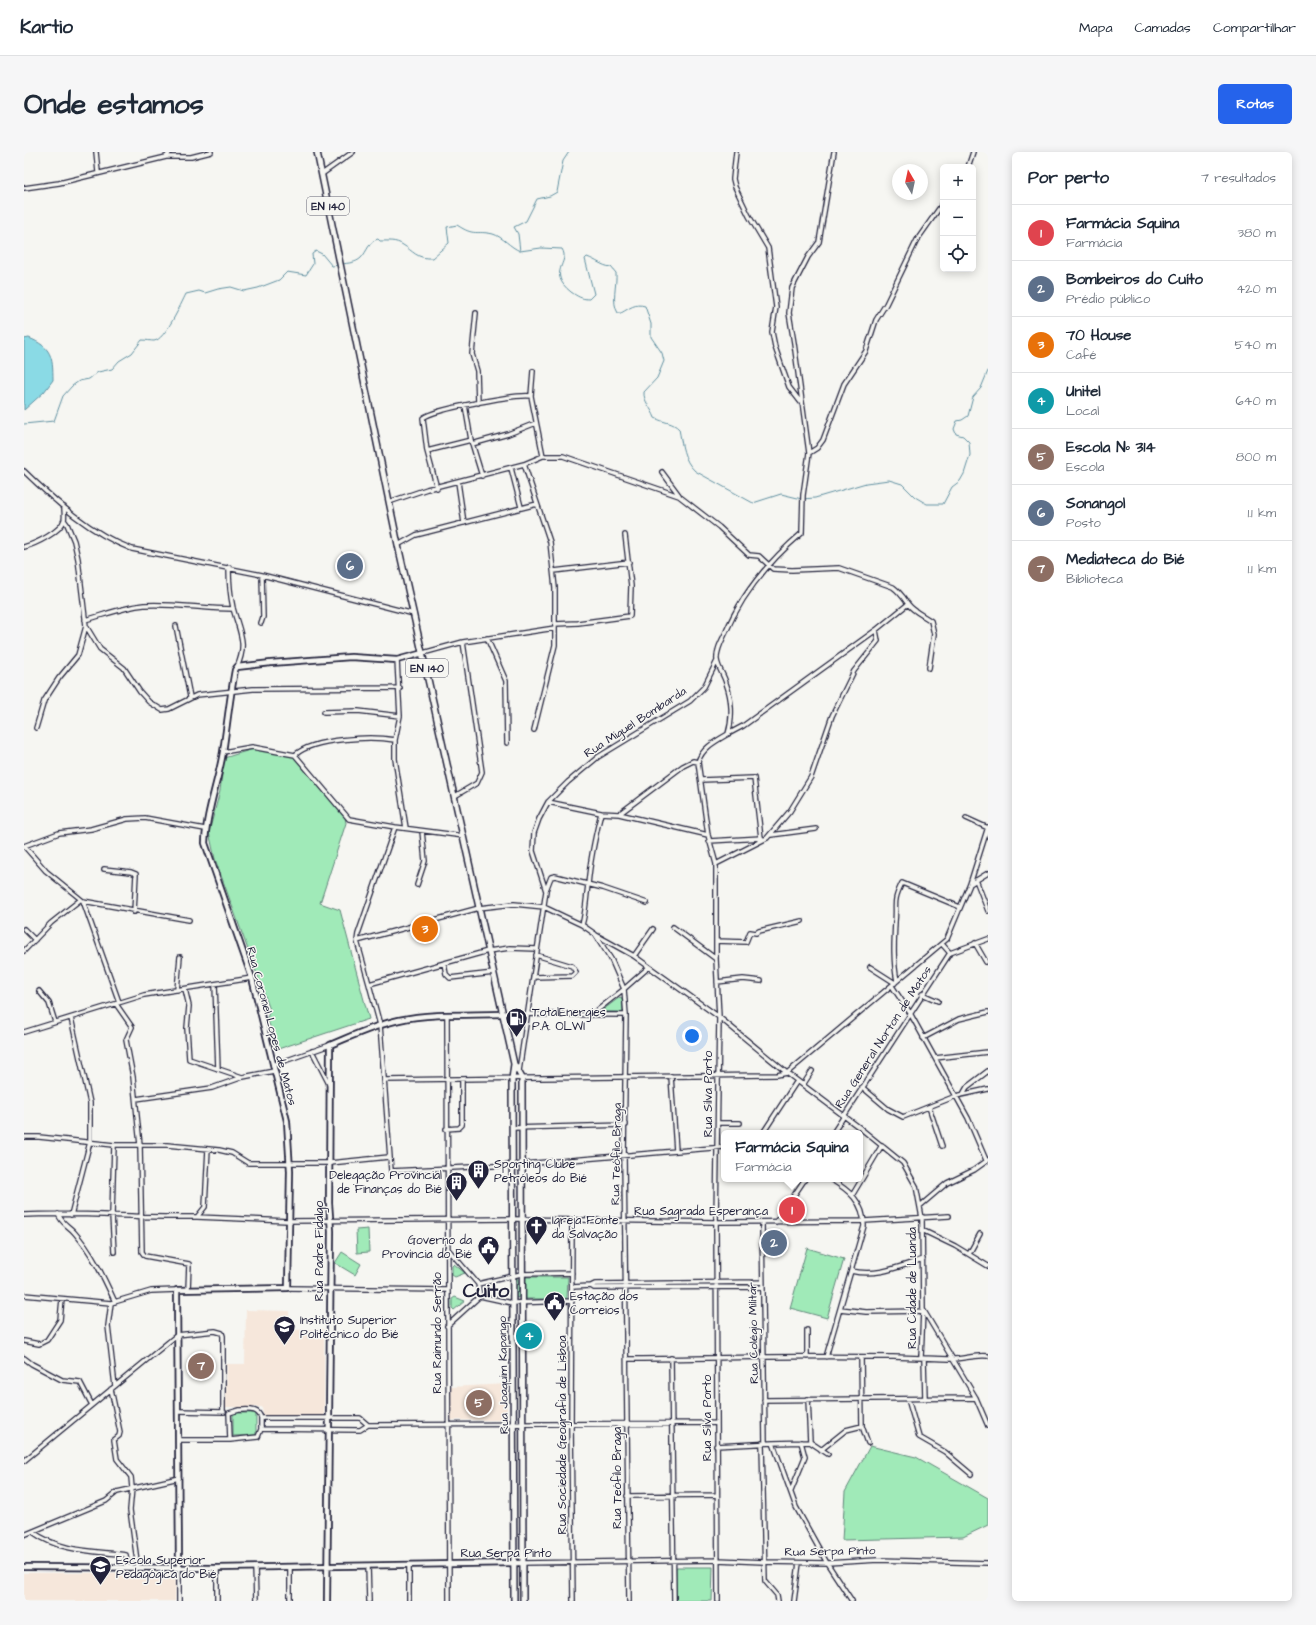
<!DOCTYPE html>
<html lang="pt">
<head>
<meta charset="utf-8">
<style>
  :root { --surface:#fff; --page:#f6f6f7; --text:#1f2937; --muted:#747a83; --line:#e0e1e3; --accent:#2563eb }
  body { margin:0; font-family:"Architects Daughter",sans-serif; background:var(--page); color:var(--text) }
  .controls { position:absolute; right:12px; top:12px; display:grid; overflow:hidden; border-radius:6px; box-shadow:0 2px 10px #0003 }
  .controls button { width:36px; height:36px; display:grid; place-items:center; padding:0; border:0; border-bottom:1px solid var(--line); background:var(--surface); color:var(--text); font:20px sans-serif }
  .compass { position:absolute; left:868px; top:12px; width:36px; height:36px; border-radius:50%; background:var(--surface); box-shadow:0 2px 10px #0003; rotate:351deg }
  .you { position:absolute; left:668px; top:884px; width:14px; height:14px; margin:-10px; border:3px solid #fff; border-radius:50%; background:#1a73e8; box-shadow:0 0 0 6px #1a73e833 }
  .badge { display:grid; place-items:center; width:26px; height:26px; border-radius:50%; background:var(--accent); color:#fff; font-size:13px; font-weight:700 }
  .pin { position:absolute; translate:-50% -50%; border:2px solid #fff; box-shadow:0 1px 4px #0006 }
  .popup { position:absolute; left:697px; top:978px; width:142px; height:52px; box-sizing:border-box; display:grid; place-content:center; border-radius:6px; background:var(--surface); filter:drop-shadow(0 1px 3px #0005); font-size:13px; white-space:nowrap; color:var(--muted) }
  .popup b { font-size:15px; color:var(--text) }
  .popup::after { content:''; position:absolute; left:50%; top:100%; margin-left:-8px; border:8px solid transparent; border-top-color:var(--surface) }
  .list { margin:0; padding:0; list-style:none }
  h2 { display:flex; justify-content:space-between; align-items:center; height:52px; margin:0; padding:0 16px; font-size:17px }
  h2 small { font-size:13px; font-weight:400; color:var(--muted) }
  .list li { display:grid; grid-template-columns:26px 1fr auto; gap:12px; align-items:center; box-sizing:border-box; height:56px; padding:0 16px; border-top:1px solid var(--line) }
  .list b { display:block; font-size:15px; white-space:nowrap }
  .list p { margin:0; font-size:13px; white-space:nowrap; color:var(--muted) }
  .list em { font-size:13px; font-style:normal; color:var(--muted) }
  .icon { flex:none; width:22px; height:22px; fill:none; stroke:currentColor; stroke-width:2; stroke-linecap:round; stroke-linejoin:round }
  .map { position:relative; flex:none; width:964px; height:1449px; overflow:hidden; border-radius:6px }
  header { display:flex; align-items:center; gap:24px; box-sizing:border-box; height:56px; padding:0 20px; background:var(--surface); border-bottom:1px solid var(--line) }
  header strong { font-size:19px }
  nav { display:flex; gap:22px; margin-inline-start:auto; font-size:14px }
  .intro { display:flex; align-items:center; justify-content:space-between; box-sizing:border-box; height:96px; padding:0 24px }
  h1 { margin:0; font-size:28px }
  .button { padding:10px 18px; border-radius:6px; background:var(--accent); color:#fff; font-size:14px; font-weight:700 }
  main { display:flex; gap:24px; padding:0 24px }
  aside { flex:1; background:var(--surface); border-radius:6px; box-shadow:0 2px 10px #0003 }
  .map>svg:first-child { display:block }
</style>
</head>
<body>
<header>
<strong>Kartio</strong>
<nav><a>Mapa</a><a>Camadas</a><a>Compartilhar</a></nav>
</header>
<div class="intro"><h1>Onde estamos</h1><a class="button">Rotas</a></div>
<main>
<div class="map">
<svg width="964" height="1449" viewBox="0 0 964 1449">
  <rect width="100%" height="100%" fill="#f6f6f2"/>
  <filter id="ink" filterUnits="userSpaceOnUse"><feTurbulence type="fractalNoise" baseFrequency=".025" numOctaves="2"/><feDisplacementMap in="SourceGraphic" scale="8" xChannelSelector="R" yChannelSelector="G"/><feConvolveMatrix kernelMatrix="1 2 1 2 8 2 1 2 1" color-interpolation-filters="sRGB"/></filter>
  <g filter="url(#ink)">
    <path fill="#f6e7db" d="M222,1158l43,1 1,19 34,-1v86h-61l-1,-8h-36l1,-43h18z
      M483,1232v36h-57v-33z
      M0,1421h152l-1,28h-151z"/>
    <path fill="#a0eab8" stroke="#61867a" d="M229,597l42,8 50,60 1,6 -26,80 20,7 29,109 -91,30 -11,-31 3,-8 -55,-151 -6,-27 11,-41 4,-33z
      M596,845l2,1 1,14h-23z
      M344,1077l1,23 -12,1 -1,-23z
      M783,1096l37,11 -17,59 -37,-10z
      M318,1100l19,12 -6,11 -20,-12z
      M430,1112l11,9 -10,4 -3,-2v-9z
      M501,1125h43l-1,22h-43z
      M492,1126l2,1 1,18 -2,1 -2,-2v-17z
      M431,1145l10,4 -11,9 -2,-2v-9z
      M209,1261h23v22l-23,1z
      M846,1294l46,11 72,41v27l-25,12 -121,3 3,-48z
      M652,1415h37l-1,34h-36z"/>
    <path fill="#8adae5" stroke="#6090a1" d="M5,186c22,9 24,18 24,42l-9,12 -20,18v-71z"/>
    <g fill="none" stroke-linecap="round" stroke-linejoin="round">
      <path stroke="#6090a1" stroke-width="1" d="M496,99l-2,-17 -4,-7 12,-6 11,-22 13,-3 7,-4 6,-31 6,-9
        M318,112c6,-1 14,-1 19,-6 6,-6 8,-17 17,-19l2,2c8,0 16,-1 23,4 10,6 14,14 29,13l17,-15 -2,-16 10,-2c18,12 19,5 36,9 10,3 17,13 27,17l21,-3 21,1c9,14 -16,23 9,43 6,4 10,7 18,7l5,-5 -9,-35 2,-2c9,3 15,9 24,10l5,6c1,12 -5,29 2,40h3c9,-5 14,-10 24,-7l6,18v13l11,16 2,8 -7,17 -13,14c-1,9 8,17 11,26 9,5 18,4 24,11 3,15 4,31 16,42l58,32 28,-9 21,5 13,-1 51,-15 23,-3 13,4 13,13 12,7h16l9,-17 8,-6 4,-7 6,-19 -1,-13 -6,-6 -7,-2 -2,-5 3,-8 5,-1 6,-4 5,-19 8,-9 7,-17
        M0,272l30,-3 9,-25 9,-10 7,-5 10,-2 9,-7 14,-3 7,-8 13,-8 10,-13c4,0 9,1 12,1 11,-1 27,-37 32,-47l13,-3 6,2 13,-4 13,-2 13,4 14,-3 21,-8 8,-8 19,3 7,-11 -1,-10 4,-3 6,3 10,12 7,-1"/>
      <defs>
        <path id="street" d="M72,0l2,20
          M712,0l-3,27 2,8 14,29 19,32 8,59 -4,25 3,15 14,40 13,17
          M142,5l4,-5
          M944,15l5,-15
          M298,22l31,-22
          M0,36l35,-5 107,-26h25l20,-5
          M452,161l-4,41 5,17 1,32
          M507,244l2,-25
          M441,253l6,35 11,36
          M448,292l36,-10 28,-11
          M403,299l44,-11
          M785,301l8,-5 6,-8 21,-56 22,-33 10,-31 10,-16 31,-64 26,-37
          M500,312l26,78 5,46v57l-21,85
          M487,316l10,39
          M0,319c32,31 66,62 108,78l130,26 152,39
          M638,320l17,23
          M434,330l6,41
          M413,336l-10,-37 -4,-33c11,-9 94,-24 108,-22l12,60
          M365,350l38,-13 97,-25 19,-8h20l116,40 40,31 30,28 10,1 14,13 19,1 47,-2 54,19c7,5 10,10 15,17 6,8 15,11 23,17l3,13 -5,34
          M374,393l18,-10 121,-31
          M0,395c11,-3 37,-15 40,-27 1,-3 0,-9 0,-13
          M205,415c0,14 1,27 4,41 6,23 15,35 4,59
          M530,419l75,-9
          M61,468c19,-5 39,-13 59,-15 30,-2 59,4 89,4
          M237,471l2,-6 -1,-42
          M531,472l23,-1 52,-7 1,-30 -6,-51
          M62,474l14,23 24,19 16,24 9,10 13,8 7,-1 28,-14 56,-6 147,-1
          M152,474l14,71
          M463,486l19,43 1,62
          M399,501l40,-11 92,-14
          M373,508l3,56 -5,24v19l11,69
          M300,560l34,-1 42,5
          M12,576l8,-27 15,-23 19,-23 8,-29 -8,-67 -4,-18 -7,-17 -3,-4
          M704,582l15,-8 133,-96 32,-26
          M199,600l29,-5 43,8 54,64 46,8
          M271,603c18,-17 77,-19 100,-15
          M674,610l-5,-1 -10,5 -64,48 89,21
          M677,628l53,-2 7,60
          M431,644l22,-13 5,-11 -19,-130
          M524,650l53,11 18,1
          M942,666l22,10
          M747,683l45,-6
          M685,689l53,-3
          M0,694l35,-13 32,-4 36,-10 18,-1 60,11
          M1,695l21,24 37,30 106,19
          M692,712l51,-26 23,-27 21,-34 21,-61 22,-45 24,-30 -2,-11
          M80,717l27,3 5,2 -2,38
          M952,728l12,31
          M946,732l18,-11
          M393,733l8,-24 -3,-30
          M522,738l5,-13 4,-1 48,12 44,15
          M59,749l36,101
          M558,773c4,-14 4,-26 6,-40 2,-24 7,-48 13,-72
          M649,775l43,32
          M0,777l11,11
          M572,783l38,21 85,61 68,56 73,55 43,35 13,23 6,32 1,93 -2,47
          M333,789l1,-7 37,-107 69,9
          M692,789l30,1 4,-10 6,1 3,-2 43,-10
          M951,791l11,19
          M918,792l8,9
          M513,797l-27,-1 -22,3 -119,33 -12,-43 122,-33 35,-4 30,3 38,18 13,9 16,25 13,30 2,26 -2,141 5,445
          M0,799l27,-28 29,-23
          M926,801l38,-14
          M610,804l19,-27
          M420,811l2,11 4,4 44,-5
          M846,815l25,16
          M509,825l39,-1 4,-4 -4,-6 -36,-11
          M873,829c-4,-20 -3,-39 -2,-59 2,-19 -3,-19 7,-39l58,24
          M693,830l26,-3 18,2
          M191,832l3,85
          M345,832l11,41 11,146 121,-6 212,-18
          M868,834l18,27 58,105 18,42
          M161,837l4,17 -2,22 2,31 53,18
          M153,838l3,-33
          M15,839l10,12 6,19
          M898,842l16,7
          M92,852l16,23 -6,13 7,37 7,68 2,107 3,4 44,8 -1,26
          M479,862l123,1
          M423,864l2,585
          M566,864l34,-27 25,-22
          M47,866l19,85v39l-19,73
          M0,880l120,-37 108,-17
          M899,886l36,-19 29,-7
          M288,899l18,35
          M911,906l53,-6
          M249,913l57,-20
          M495,919l27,-180 -13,-40 1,-18 5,-14 9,-17 20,-20 30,-25 92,-56 14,-14 13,-26
          M647,924l5,75
          M360,928l393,-5 10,-2 160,-134 23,-55 18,-57
          M779,933l9,-14
          M838,935l26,22 15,8 53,-21 32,-7
          M939,942l4,-7 21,-16
          M112,947l76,-11 31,-11 31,-6
          M905,955l13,39
          M694,971h22
          M489,976l113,-3
          M422,977l13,-1 3,-3v-46
          M739,981l34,-52
          M809,981l117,-180
          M0,985h15l75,8h53l52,5 13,3 16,10h82l59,-6
          M829,1042l29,-49
          M896,1054l27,-23 27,-13 14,-10
          M34,1062c4,10 10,11 16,18 18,20 30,46 41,70
          M0,1063c58,-3 115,3 173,2l8,-10 3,-58
          M173,1065l91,4 225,-2 203,3 148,-1 85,-5
          M548,1068l-1,205 2,176
          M738,1070l3,221
          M752,1070l29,-43
          M898,1078l33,16 33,20
          M423,1096l31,36 43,-10 51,-1
          M90,1100l-2,-37 2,-70
          M945,1102l11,-20
          M827,1119c26,6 47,-4 72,-12
          M454,1132l2,12
          M567,1134l4,-2 167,-2
          M548,1135l19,-1 3,2 168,-1
          M264,1136l159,2
          M0,1143l87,8
          M816,1157l26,3 58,-1 52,87 12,28
          M423,1174l33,-30 32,7 60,-2
          M0,1189l15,3 8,-4 13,-20 2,-21
          M783,1205v-27
          M802,1205l38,-131c0,-24 -15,-36 -34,-47
          M837,1205l1,69 6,17
          M0,1206l8,6 30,16 18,2 12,23
          M647,1206l3,243
          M900,1206l1,41
          M603,1207c107,-1 215,-5 322,0 13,1 26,-5 39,-3
          M91,1234l-7,-60 3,-23 40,-12 26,-1
          M87,1237l9,43 -1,4 -5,4 3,19 14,18 1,11 -2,22 8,58
          M784,1247l2,43
          M884,1247l11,38 26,15 26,22
          M740,1248l212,-2
          M215,1258c10,0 19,-2 22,8h99l8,7 -8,5 -99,-1 -3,8 -28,3 -1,-27z
          M155,1259l45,1
          M344,1273l348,-2
          M237,1277v-11
          M155,1288h51
          M738,1291l3,138 12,14 1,6
          M749,1291l37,-1 18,12
          M692,1294l57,-3 23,64 31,56 25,38
          M797,1298l25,-20 16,-4
          M0,1309l153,-126 38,-4 7,2 1,3v76
          M767,1339l14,-34 -4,-15
          M603,1344l89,-1
          M9,1380c27,20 61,19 93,23l1,12
          M0,1383l82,-34 11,-9 62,-14
          M498,1411l195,-3 47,2 63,1 51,-3 110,3
          M344,1414l1,35
          M231,1415l1,34
          M266,1415v34
          M155,1449v-34
          M193,1449v-33
          M385,1449v-36
          M694,1449l-2,-379 3,-205 -3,-58v-95l-8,-29 -10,-73c4,-14 18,-21 30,-28 5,-16 4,-35 -2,-51 -2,-8 -8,-15 -9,-23 -1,-9 4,-18 8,-26 17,-41 44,-73 77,-101l1,-38 6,-42 -15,-110 -5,-30 3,-25 16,-31 11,-15 15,-90
          M770,1449l5,-38"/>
        <path id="secondary" d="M0,1415l193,1 305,-5
          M155,1415l-2,-277 111,-2 2,-117 -3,-50 -35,-143 -47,-135c1,-31 13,-60 18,-91 4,-27 7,-55 12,-82l2,-3 34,-4 80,-6 46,3 26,-7
          M303,1449l4,-370 -2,-28 1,-158c22,-9 45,-20 69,-25 32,-7 71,-5 104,-6"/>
        <path id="primary" d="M293,0l81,393 116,519 8,14 1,523
          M490,912l-2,15 2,522"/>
      </defs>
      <use href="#street" stroke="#22223b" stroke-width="6"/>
      <use href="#secondary" stroke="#22223b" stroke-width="8"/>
      <use href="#primary" stroke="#22223b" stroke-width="8"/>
      <use href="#street" stroke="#f6f6f2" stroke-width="3.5"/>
      <use href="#secondary" stroke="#f6f6f2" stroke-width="4.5"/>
      <use href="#primary" stroke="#f6f6f2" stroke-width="5"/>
    </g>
  </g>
  <defs>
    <symbol id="fuel-pin" viewBox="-11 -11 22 30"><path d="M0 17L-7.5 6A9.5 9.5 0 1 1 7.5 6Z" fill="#22223b" stroke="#f6f6f2"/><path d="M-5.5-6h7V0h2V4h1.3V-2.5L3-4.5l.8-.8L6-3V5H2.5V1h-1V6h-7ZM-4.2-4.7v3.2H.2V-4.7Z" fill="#fff"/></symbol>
    <symbol id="building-pin" viewBox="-11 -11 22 30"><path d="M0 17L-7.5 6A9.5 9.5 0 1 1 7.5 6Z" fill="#22223b" stroke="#f6f6f2"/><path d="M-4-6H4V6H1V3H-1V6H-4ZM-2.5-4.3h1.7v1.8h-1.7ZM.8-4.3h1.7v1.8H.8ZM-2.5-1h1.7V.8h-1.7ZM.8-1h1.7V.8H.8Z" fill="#fff"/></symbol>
    <symbol id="church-pin" viewBox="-11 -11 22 30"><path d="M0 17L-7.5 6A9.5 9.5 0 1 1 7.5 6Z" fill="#22223b" stroke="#f6f6f2"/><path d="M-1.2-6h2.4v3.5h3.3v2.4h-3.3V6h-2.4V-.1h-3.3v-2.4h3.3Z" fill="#fff"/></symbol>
    <symbol id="civic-pin" viewBox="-11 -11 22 30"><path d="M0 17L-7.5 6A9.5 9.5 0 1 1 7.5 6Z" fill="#22223b" stroke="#f6f6f2"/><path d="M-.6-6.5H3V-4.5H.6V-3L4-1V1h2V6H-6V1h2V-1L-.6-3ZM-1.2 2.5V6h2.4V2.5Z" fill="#fff"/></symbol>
    <symbol id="university-pin" viewBox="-11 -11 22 30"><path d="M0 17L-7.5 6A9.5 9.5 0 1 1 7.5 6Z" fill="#22223b" stroke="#f6f6f2"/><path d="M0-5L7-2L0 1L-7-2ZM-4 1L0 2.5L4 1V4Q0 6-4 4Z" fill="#fff"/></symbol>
  </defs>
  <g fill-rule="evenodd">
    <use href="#fuel-pin" x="480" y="854" width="25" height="34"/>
    <use href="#building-pin" x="442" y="1006" width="25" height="34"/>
    <use href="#building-pin" x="420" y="1018" width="25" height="34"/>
    <use href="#church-pin" x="500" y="1062" width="25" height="34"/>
    <use href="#civic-pin" x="452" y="1082" width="25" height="34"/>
    <use href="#civic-pin" x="518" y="1138" width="25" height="34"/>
    <use href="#university-pin" x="248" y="1162" width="25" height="34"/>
    <use href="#university-pin" x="64" y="1402" width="25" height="34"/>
  </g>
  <g text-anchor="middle" stroke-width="3" stroke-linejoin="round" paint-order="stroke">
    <g fill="#f6f6f2" stroke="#626272" stroke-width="1">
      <rect x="283" y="45" width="42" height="18" rx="3"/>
      <rect x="382" y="507" width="42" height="18" rx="3"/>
    </g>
    <g font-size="11" font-weight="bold" fill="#22223b">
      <text x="304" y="58">EN 140</text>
      <text x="403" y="520">EN 140</text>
    </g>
    <g font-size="12" fill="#22223b" stroke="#f6f6f2">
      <text transform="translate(611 570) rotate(-33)" y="4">Rua Miguel Bombarda</text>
      <text transform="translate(248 874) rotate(75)" y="4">Rua Coronel Lopes de Matos</text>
      <text transform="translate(859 885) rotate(-57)" y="4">Rua General Norton de Matos</text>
      <text transform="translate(684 942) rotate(-90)" y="4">Rua Silva Porto</text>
      <text transform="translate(592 1002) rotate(-89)" y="4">Rua Teófilo Braga</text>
      <text x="677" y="1063">Rua Sagrada Esperança</text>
      <text transform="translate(295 1099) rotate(-90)" y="4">Rua Padre Fidalgo</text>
      <text transform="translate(888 1136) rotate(-90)" y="4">Rua Cidade de Luanda</text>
      <text transform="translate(413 1181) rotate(-90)" y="4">Rua Raimundo Serrão</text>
      <text transform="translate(729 1181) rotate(-91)" y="4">Rua Colégio Militar</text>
      <text transform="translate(479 1223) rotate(-91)" y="4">Rua Joaquim Kapango</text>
      <text transform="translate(683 1266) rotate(-90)" y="4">Rua Silva Porto</text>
      <text transform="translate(538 1283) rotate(-90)" y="4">Rua Sociedade Geografia de Lisboa</text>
      <text transform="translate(593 1326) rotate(-90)" y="4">Rua Teófilo Braga</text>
      <text transform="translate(806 1399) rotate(-1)" y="4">Rua Serpa Pinto</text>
      <text x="482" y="1405">Rua Serpa Pinto</text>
    </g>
    <g font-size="12" fill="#22223b" stroke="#f6f6f2" text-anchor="start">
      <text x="508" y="864">TotalEnergies<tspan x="508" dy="14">P.A. OLWI</tspan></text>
      <text x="470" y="1016">Sporting Clube<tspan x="470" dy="14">Petróleos do Bié</tspan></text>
      <text x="418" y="1027" text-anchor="end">Delegação Provincial<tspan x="418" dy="14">de Finanças do Bié</tspan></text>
      <text x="528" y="1072">Igreja Fonte<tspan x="528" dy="14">da Salvação</tspan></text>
      <text x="448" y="1092" text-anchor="end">Governo da<tspan x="448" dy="14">Província do Bié</tspan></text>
      <text x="546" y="1148">Estação dos<tspan x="546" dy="14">Correios</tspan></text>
      <text x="276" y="1172">Instituto Superior<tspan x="276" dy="14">Politécnico do Bié</tspan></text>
      <text x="92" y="1412">Escola Superior<tspan x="92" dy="14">Pedagógica do Bié</tspan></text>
    </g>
    <g font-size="20" font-weight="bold" fill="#22223b" stroke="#f6f6f2">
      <text x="462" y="1145">Cuito</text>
    </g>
  </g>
</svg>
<div class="controls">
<button>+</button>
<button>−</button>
<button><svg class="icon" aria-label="locate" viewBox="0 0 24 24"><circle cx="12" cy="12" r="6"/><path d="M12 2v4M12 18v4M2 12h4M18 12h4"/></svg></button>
</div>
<svg class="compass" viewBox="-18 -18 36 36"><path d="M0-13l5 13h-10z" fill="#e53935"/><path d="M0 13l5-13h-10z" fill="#747a83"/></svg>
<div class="you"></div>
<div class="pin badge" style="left:768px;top:1058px;background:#e0444e">1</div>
<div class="popup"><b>Farmácia Squina</b>Farmácia</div>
<div class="pin badge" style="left:750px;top:1091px;background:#5c6f8a">2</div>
<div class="pin badge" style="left:401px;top:777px;background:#e8710a">3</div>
<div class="pin badge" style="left:505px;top:1184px;background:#0f9aa8">4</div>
<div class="pin badge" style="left:455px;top:1251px;background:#8d6e63">5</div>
<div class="pin badge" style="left:326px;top:414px;background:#5c6f8a">6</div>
<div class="pin badge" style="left:177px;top:1214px;background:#8d6e63">7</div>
</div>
<aside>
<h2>Por perto<small>7 resultados</small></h2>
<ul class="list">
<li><span class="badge" style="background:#e0444e">1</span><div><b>Farmácia Squina</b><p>Farmácia</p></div><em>380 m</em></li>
<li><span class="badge" style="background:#5c6f8a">2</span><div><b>Bombeiros do Cuíto</b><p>Prédio público</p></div><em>420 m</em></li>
<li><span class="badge" style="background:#e8710a">3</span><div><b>70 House</b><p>Café</p></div><em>540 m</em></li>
<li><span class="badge" style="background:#0f9aa8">4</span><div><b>Unitel</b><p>Local</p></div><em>640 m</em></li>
<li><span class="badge" style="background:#8d6e63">5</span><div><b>Escola Nº 314</b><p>Escola</p></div><em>800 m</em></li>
<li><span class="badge" style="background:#5c6f8a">6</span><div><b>Sonangol</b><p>Posto</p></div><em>1.1 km</em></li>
<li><span class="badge" style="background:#8d6e63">7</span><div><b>Mediateca do Bié</b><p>Biblioteca</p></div><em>1.1 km</em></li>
</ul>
</aside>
</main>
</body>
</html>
